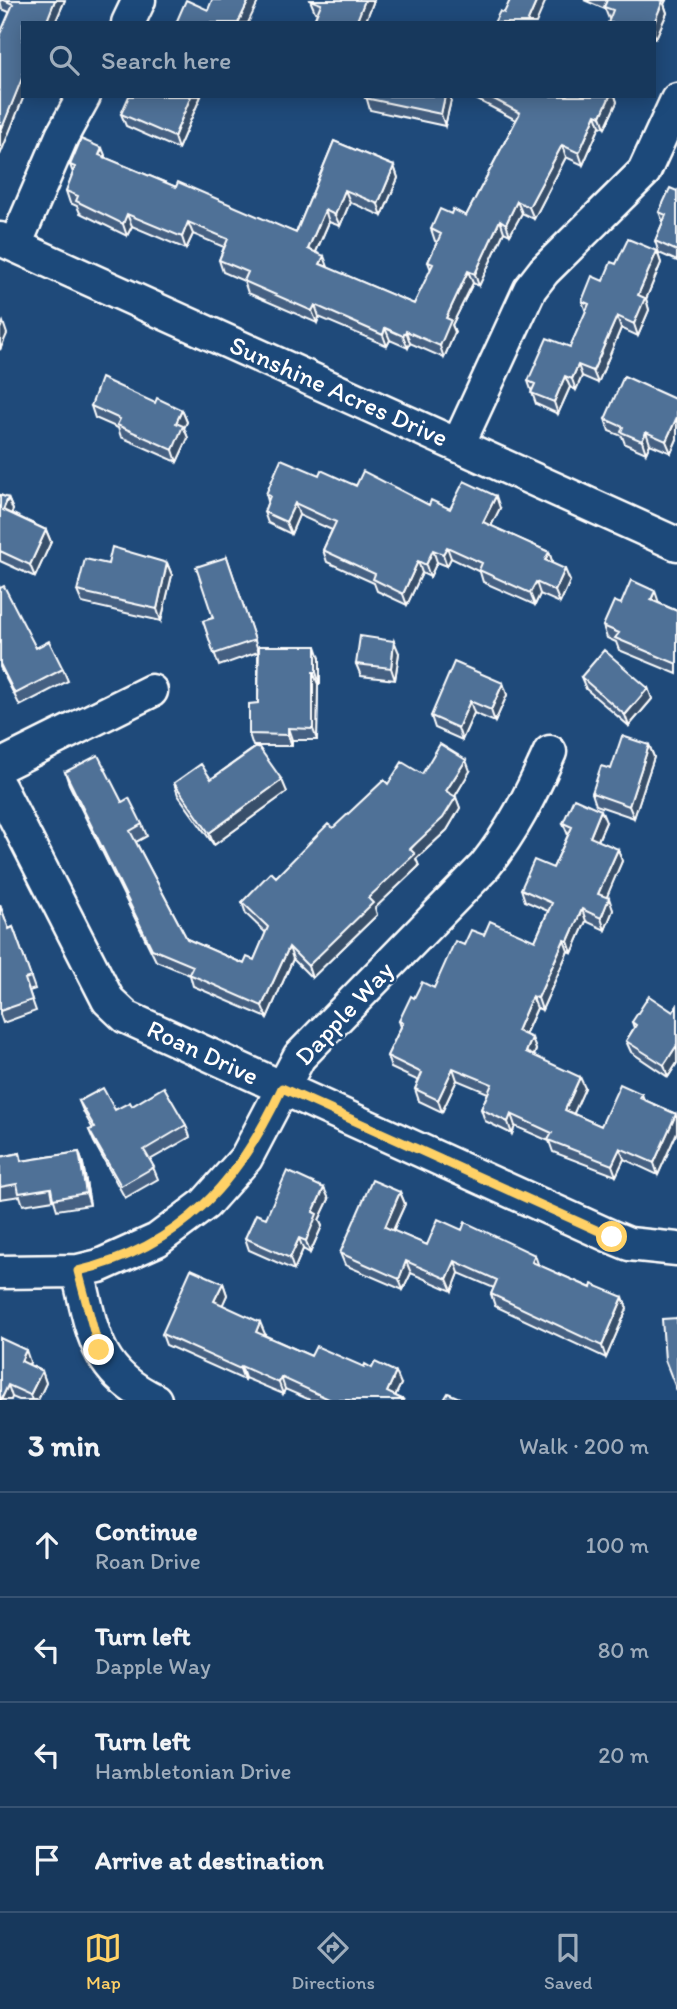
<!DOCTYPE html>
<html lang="en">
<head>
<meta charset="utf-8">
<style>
  :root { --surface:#17385c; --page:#203f62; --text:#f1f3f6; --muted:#9eacbb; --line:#365272; --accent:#ffd166 }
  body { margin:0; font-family:Itim,sans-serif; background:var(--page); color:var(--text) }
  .stop { position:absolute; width:21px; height:21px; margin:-16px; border:5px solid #ffd166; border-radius:50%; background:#fff }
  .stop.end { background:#ffd166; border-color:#fff; box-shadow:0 2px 7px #0008 }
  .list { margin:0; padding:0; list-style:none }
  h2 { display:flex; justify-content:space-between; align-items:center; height:91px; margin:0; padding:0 28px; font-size:30px }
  h2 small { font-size:23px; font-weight:400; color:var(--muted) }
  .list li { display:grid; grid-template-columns:46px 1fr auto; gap:21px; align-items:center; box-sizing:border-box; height:105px; padding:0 28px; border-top:2px solid var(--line) }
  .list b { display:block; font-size:26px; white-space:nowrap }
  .list p { margin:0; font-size:23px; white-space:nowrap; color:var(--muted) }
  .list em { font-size:23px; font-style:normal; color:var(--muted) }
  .icon { flex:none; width:38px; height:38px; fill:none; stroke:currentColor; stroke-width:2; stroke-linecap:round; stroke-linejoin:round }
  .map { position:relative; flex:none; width:677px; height:1400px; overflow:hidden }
  .search { position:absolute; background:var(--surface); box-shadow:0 4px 18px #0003; left:21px; right:21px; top:21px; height:77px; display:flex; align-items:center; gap:18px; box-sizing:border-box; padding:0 24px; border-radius:0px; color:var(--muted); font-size:26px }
  .sheet { height:511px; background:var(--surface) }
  nav { display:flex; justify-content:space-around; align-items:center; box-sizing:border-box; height:98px; border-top:2px solid var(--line); background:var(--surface); font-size:19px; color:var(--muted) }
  nav a { display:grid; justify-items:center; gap:4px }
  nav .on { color:var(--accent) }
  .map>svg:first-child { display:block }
</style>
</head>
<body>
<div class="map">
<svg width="677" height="1400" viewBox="0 0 677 1400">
  <rect width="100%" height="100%" fill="#1f4a7a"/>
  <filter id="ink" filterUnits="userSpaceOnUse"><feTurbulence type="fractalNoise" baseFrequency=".0143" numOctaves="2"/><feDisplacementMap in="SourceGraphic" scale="14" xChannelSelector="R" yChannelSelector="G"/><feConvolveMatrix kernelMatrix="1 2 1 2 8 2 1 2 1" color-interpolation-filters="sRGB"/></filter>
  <g filter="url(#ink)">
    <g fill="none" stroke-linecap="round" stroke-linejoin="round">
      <defs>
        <path id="minor" d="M128,23l11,-23
          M0,239l677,305
          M15,245l47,-109 22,-40
          M458,445l72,-156 14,-18 100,-99 33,-72
          M0,766l151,-75
          M0,788l108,212 18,17 486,220 17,7 48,5
          M78,1271c14,59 17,101 77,129
          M0,1272l78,-1 21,-5 58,-26 48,-36 41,-46 53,-101 185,-190c29,-36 47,-73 66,-115"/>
      </defs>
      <use href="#minor" stroke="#fff" stroke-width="37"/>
      <use href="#minor" stroke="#1f4a7a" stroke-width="32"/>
    </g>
    <path fill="#456182" stroke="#fff" stroke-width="2" d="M0,0h65l-10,23 -46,-11 -7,-3z
      M310,0h64l-9,23h-52l4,-10 -2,-1z
      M584,0h82l-2,4 3,9 -11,25h-2v-15l-45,-4 -4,-10z
      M201,96l-23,53 -52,-23 -5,-12z
      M366,96h86l-7,30 -75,-16z
      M470,96h145l2,6 -12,26 -5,-2 -17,39 -17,-8 -32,62 -12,-6 -12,22 -6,-3 -25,54 -6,-3 -21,42 3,7 -11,26 -34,-15 -2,5 -18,-8 -3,6 -68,-29 -2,6 -69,-30 -4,-12 -21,-9 -4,-12 5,-13 -31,-13 -7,15 -54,-23 -5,10 -47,-23 -3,-7 -7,-3 -4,-12 7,-18 -3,-8 36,-7 70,29 120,46 38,-92 60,25 4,12 -16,38 -32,-14 -10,24 -11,-4 -13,30 12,16 86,36 17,-34 -3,-8 9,-20 -2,-1 -4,-12 20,-15 15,2 50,-96z
      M677,191v70l-18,-8 -4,-12 8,-19 -4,-10z
      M657,251l4,12 -15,36 3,11 -11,26 -17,-8 -23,55 -16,-7 -6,14 -6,-3 -12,27 -22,-10 -8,-23 42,-34 16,-35 -4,-11 21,-20 13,-17z
      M677,400v39l-6,14 -21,-9 -4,9 -21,-9 -3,-8 -13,-5 -4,-12z
      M155,403l27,7 5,12 -3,6 4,10 -11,24 -56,-25 -3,-9 -23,-10 -4,-12z
      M319,475l110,30 21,4 50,-1 -9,18 58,26 4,12 17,17 -10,22 -20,-9 -5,11 -52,-23 -3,-10 -29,-14 -4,8 -10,-4 -7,15 -8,-4 -15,32 -30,-14 -3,-8 -47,-21 -4,-12 9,-20 -33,-15 -8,19 -23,-11 -4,-11 4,-11 -2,-7z
      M0,495l8,3 5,12 -2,3 35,17 5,12 -16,35 -35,-16z
      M227,557l31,93 62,8v26h-2l-1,56h-25v6h-34l29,46 -73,53 -36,-50 -4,-12 37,-4 46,-33h-4l-4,-12 9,-31v-51l-39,14 -16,-45 10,-3z
      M167,563l5,12 -11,46 -79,-18 -5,-12 31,-27z
      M0,588l36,60 27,21 5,12 -48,25 -20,-39z
      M659,603l18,8v63l-58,-24 -3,-8 -9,-4 -4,-12 18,-22z
      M399,653l-4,27 -34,-4 -5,-12z
      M581,677l67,11 4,11 -23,27 -43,-37z
      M503,683l4,12 -12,27 -21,-9 -12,27 -27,-12 -4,-12z
      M649,745l5,12 -20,61 -38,-13 -4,-12 19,-24z
      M470,771l-15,25 5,12 -13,22 -31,29 3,7 -44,42 2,7 -65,63 -19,-19 -26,59 -74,-32 -3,-11 -34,-14 -87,-177 -4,-12 57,30 20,22 5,12 -11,6 51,97 57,25 10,-4 12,-27 -20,-19 -4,-12 34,-25 112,-93 34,-10z
      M606,822l-8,19 24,20 -16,36 7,13 -8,20 -19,-9 -14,32 -4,-2 -26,59 -5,-2 -12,27 7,3 4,12 -2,6 51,32 -12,26 28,12 41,-32 2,6 32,14 1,4v14l-19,43 -34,-16 -8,17 -63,-24 -4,-11 -34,-15 -3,8 -27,-13 -4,-12 7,-16 -31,-13 -15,32 -23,-11 -4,-12 4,-8 -28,-13 -4,-12 14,-29 -2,-6 15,-23 20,-10 30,-43 20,-10 51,6 13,-30 -23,-10 -4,-12 32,-21 15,-33 -5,-12z
      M0,905l9,24 4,-2 22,62 -6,2 7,20 -33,12 -3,-9z
      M677,1006v57l-9,14 -37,-25 -5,-11 8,-13 -2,-6 41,-10z
      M79,1101l36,9 17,-4 54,19 4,12 -40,23 8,19 -33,19 -31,-56 -5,-12 4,-1 -9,-16z
      M79,1152l4,12 7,41 -33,5 -3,-10 -31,5 -3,-9 -20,3v-42l20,-4 2,8z
      M400,1192l5,12 -12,27 34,14 111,20 53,23 32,9 4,12 -21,49 -111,-52 -4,-12 3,-6 -35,-15 -7,18 -41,-18 -8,17 -58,-25 -5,-12z
      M329,1199l-10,21 3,6 -12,27 -7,-4 -9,21 -45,-20 -4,-12 21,-20z
      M223,1283l4,12 -5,10 43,29 -1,1 47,21 90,28 -6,12 9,4h-94l-25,-11 -2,5 -38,-16 -1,2 -78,-35 -4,-11z
      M0,1338l30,24 -1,3 13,6 4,12 -8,17h-19l-7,-3 -12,3z"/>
    <path fill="#384f6a" stroke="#fff" stroke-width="2" d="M55,0h10l-10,23h-9z
      M249,0h8l1,2 -10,21h-10z
      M365,0h9l-9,23h-9z
      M537,0h9l-10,23h-9z
      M657,0h9l-2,4 3,9 -11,25 -2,-5v-10z
      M23,76v20h1l-24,59v-22z
      M191,96h10l-23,53 -4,-12z
      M445,96h7l-7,30 -4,-12z
      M610,96h5l2,6 -12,26 -4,-12z
      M596,114l4,12 -17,39 -4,-12z
      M562,145l4,12 -32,62 -5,-12z
      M102,148l5,12 -8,-5z
      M394,166l4,12 -16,38 -4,-12z
      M345,190l5,12 -10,24 -5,-11z
      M517,201l5,12 -12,22 -4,-11z
      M325,210l4,12 -17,39 -4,-12z
      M127,214l5,12 -5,10 -4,-12z
      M500,220l4,12 -25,54 -4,-12z
      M188,222l5,12 -7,15 -4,-12z
      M657,251l4,12 -15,36 3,11 -11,26 -4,-12 4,-29z
      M324,256l4,11 -8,-3z
      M468,271l5,12 -21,42 3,7 -11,26 -4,-12 6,-28z
      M315,305l4,12 -2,6 -5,-12z
      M617,316l4,12 -23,55 -5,-12z
      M3,322l4,12 -7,16v-21z
      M385,328l5,12 -3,6 -4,-11z
      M406,331l4,12 -2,5 -5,-12z
      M578,365l4,11 -6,14 -4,-11z
      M565,376l5,11 -12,27 -4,-12z
      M182,410l5,12 -3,6 4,10 -11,24 -4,-12 3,-27z
      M677,417v22l-6,14 -5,-12z
      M646,432l4,12 -4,9 -4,-12z
      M496,496l4,12 -13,26 -4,-12z
      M8,498l5,12 -6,12 -4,-12z
      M295,503l4,12 -8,19 -5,-12z
      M46,530l5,12 -16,35 -5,-12z
      M447,547l4,11 -4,8 -4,-12z
      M433,550l4,12 -7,15 -4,-12z
      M549,552l4,12 -8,-4z
      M418,561l4,12 -15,32 -4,-11z
      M167,563l5,12 -11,46 -4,-12z
      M565,569l5,12 -10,22 -5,-12z
      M536,582l4,12 -5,11 -5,-12z
      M655,591l4,12 -4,9 -4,-12z
      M394,641l5,12 -4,27 -4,-12z
      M316,646l4,12v26l-4,-12z
      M313,672l5,12 -1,56 -4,-11z
      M503,683l4,12 -12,27 -4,-12z
      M648,688l4,11 -23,27 -4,-11z
      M470,701l4,12 -12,27 -4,-12z
      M288,728l4,12v6l-4,-11z
      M649,745l5,12 -20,61 -5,-12z
      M466,760l4,11 -19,32 -5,-12z
      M282,780l5,12 -73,53 -5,-12z
      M456,797l4,11 -13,22 -31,29 3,7 -44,42 2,7 -65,63 -4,-12 60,-68z
      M601,810l5,12 -12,27 -4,-12z
      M618,849l4,12 -19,45 -5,-12z
      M609,898l4,12 -8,20 -4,-12z
      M582,909l4,12 -14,32 -4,-12z
      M564,940l4,11 -26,59 -4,-12z
      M289,947l4,12 -26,59 -5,-12z
      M532,996l5,12 -16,35 -4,-12z
      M532,1038l4,12 -6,14 -4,-12z
      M677,1045v18l-9,14 -4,-12z
      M453,1068l4,12 -15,32 -4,-12z
      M580,1077l5,11 -15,34 -5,-12z
      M511,1114l4,12 -3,8 -4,-12z
      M676,1114l1,4v14l-19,43 -4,-12z
      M620,1148l4,11 -8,17 -4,-11z
      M79,1152l4,12 7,41 -4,-12z
      M324,1188l5,11 -10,21 3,6 -12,27 -4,-12 7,-29z
      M400,1192l5,12 -16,35 -4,-12z
      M299,1238l4,11 -9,21 -4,-12z
      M535,1255l4,12 -7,-5z
      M406,1261l5,12 -8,17 -4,-11z
      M455,1261l4,12 -7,18 -5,-12z
      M223,1283l4,12 -8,18 -5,-12z
      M623,1297l4,12 -21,49 -4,-12z
      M260,1322l5,12 -5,10 -4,-12z
      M26,1350l4,12 -5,11 -4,-12z
      M241,1366l4,12 -1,2 -4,-11z
      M42,1371l4,12 -8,17h-6l-2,-5z
      M396,1372l5,12 -8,16 -6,-8z
      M281,1377l4,12 -2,5 -4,-11z
      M8,1385l4,12 -1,3h-10z"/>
    <path fill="#507197" stroke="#fff" stroke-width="2" d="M4,0h51l-9,23h-23v53l-23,57v-99l13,-30z
      M186,0l22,10 4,-10h37l-11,23h-62z
      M310,0h55l-9,23h-43l8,-19z
      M510,0h27l-10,23h-33l6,-12 4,2z
      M607,0h53l3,1 -9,22h-46l5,-13 -9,-3z
      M129,96h62l-17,41 -53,-23z
      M366,96h79l-4,18 -76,-16z
      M488,96h122l-9,20 -5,-2 -17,39 -17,-8 -33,62 -12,-6 -11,23 -6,-4 -25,54 -7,-3 -22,47 5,2 -11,26 -34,-15 -3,5 -18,-8 -2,7 -68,-30 -3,6 -68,-30 4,-9 -29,-12 9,-21 -40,-17 -6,15 -55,-23 -4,10 -47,-23 2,-5 -12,-5 9,-24 -5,-2 11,-26 21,9 -3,7 77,32 2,-5 118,51 38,-92 60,25 -16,38 -33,-14 -10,25 -10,-5 -17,39 16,7 -4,8 94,40 19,-40 -5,-2 13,-28 -10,-5 9,-20 11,5 2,-5 13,7 54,-103z
      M670,188l7,3v60l-22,-10 11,-26 -7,-3z
      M628,239l29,12 -19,44 7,3 -11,26 -17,-8 -24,55 -15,-6 -6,14 -7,-3 -11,26 -23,-9 4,-9 -7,-3 19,-43 23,9 19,-43 -7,-3 10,-25 11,5 8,-19 5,2z
      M624,376l53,24v17l-11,24 -20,-9 -4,9 -21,-9 2,-5 -18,-8z
      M101,378l54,25 2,-5 25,12 -6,13 7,3 -10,24 -56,-25 3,-6 -29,-13z
      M281,459l38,16 2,-5 35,16 7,-15 66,34 2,-5 19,9 14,-28 32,15 -13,26 66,30 -4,8 20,9 -10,22 -19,-9 -6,11 -51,-23 3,-7 -35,-16 -4,7 -10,-4 -7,15 -8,-4 -15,33 -30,-15 2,-5 -52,-24 13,-28 -41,-19 -9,19 -22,-10 6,-16 -4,-2z
      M0,495l8,3 -5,12 43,20 -16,35 -30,-14z
      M112,547l55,16 -10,46 -80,-18 8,-32 23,5z
      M227,557l28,83 -41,14 -11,-33 10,-3 -17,-51z
      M631,580l24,11 -4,9 26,11v53l-62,-26 4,-5 -16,-7 11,-25 7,3z
      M4,586l32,62 13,-7 14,28 -48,25 -15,-30v-76z
      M360,636l34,5 -3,27 -35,-4z
      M259,646h57v26h-3v57l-25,-1v7l-39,-1v-30l9,-1z
      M604,650l44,38 -23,27 -44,-38z
      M454,662l49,21 -12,27 -21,-9 -12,27 -27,-12z
      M622,736l27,9 -20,61 -37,-13 9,-27 10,3z
      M440,744l26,16 -20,31 10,6 -13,21 -33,31 5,5 -47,44 5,5 -65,63 -19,-19 -27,59 -73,-32 4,-8 -41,-17 -87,-177 33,-17 24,47 7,-4 13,26 -12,7 57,108 57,25 3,-7 7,3 14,-33 -26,-25 29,-30 5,5 52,-53 5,4 51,-48 4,4 14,-22 20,12z
      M258,746l24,34 -73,53 -35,-50 27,-19 10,15z
      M574,798l27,12 -11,27 28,12 -20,45 11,4 -8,20 -19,-9 -14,32 -4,-1 -26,58 -6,-2 -15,35 15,7 -6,14 54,25 -15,33 36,16 19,-42 22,10 -2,4 36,16 -22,49 -34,-15 -8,17 -64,-25 4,-7 -41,-19 -3,8 -27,-13 11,-25 -39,-16 -15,32 -23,-11 7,-16 -35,-17 16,-33 -4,-2 12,-25 3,2 8,-16 12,6 21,-47 9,4 7,-15 13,5 6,-14 45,20 17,-38 -31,-14 13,-29 19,8 19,-41 -9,-4z
      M0,905l9,24 4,-2 18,50 -6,2 7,21 -32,11z
      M649,996l24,16 4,-6v39l-13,20 -38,-24 10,-16 -4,-3z
      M164,1087l22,38 -42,25 10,17 -33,19 -32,-56 6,-2 -16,-27 24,-13 12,22 15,-8 2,4z
      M79,1152l7,41 -33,6 -2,-11 -32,5 -2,-9 -17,3v-30l20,-4 1,8z
      M287,1171l37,17 -11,24 4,2 -11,27 -7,-3 -9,20 -45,-20 11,-24 10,4z
      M372,1180l28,12 -15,35 42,18 11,-26 24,11 3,-8 70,33 -3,7 59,26 1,-4 31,13 -21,49 -111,-52 6,-14 -42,-19 -8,18 -41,-18 -7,18 -59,-26z
      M191,1269l32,14 -9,18 46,21 -4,10 55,24 5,-10 48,21 1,-3 7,4 3,-6 21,10 -9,20 17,8h-73l-50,-23 -2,6 -38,-17 -1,3 -78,-35z
      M677,1318v73l-12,-31 -3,-41z
      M0,1338l26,12 -5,11 21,10 -12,24 -22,-10 -7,15h-1z
      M448,1393l16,7h-20z"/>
  </g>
  <g fill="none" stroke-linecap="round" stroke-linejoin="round" filter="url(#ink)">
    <path stroke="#ffd166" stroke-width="9" d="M99,1350l-21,-79c104,-24 161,-90 204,-183l330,149"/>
  </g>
  <g text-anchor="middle" stroke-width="5" stroke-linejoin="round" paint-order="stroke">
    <g font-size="26" fill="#fff" stroke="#1f4a7a">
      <text transform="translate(339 391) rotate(24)" y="9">Sunshine Acres Drive</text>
      <text transform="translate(344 1013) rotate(-47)" y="9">Dapple Way</text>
      <text transform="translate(203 1052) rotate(25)" y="9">Roan Drive</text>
    </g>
  </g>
</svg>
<div class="stop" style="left:612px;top:1237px"></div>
<div class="stop end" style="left:99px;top:1350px"></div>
<div class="search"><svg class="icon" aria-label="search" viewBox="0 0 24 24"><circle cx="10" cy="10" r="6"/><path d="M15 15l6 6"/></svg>Search here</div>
</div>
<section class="sheet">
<h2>3 min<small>Walk · 200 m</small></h2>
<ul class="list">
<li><svg class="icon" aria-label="ahead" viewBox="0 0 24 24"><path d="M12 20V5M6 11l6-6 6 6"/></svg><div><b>Continue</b><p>Roan Drive</p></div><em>100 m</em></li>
<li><svg class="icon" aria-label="left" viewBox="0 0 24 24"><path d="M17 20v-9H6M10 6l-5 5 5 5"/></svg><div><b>Turn left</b><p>Dapple Way</p></div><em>80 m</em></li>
<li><svg class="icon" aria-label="left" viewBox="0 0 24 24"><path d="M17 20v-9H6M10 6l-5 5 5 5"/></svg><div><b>Turn left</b><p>Hambletonian Drive</p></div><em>20 m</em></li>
<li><svg class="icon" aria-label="arrive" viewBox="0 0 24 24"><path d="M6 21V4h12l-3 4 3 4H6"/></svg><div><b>Arrive at destination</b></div></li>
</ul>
</section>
<nav>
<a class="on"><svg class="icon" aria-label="map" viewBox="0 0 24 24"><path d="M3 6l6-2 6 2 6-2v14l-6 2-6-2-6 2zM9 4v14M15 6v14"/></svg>Map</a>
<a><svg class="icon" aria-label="directions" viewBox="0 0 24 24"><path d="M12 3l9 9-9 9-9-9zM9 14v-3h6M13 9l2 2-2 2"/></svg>Directions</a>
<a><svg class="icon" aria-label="saved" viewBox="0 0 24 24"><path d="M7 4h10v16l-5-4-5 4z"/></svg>Saved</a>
</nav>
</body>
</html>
